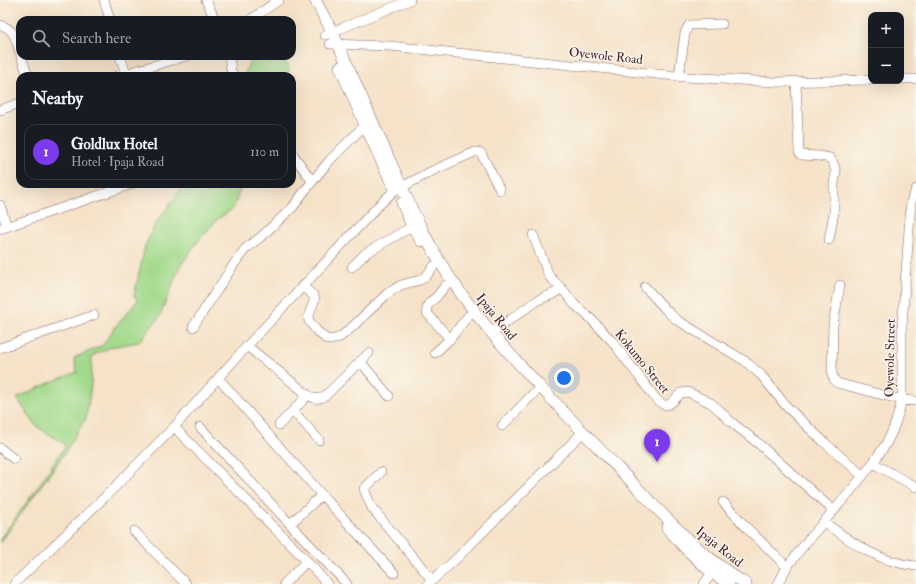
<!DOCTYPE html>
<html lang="en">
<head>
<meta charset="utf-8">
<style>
  :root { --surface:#171b24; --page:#20242c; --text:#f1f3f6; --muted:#9ea1a6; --line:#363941; --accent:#7c3aed }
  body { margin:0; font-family:"IM FELL Double Pica",serif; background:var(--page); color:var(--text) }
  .controls { position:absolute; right:12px; top:12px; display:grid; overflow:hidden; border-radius:8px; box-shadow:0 4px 16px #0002 }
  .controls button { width:36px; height:36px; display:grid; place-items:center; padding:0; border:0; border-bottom:1px solid var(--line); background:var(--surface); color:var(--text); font:20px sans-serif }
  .you { position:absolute; left:564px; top:378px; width:14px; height:14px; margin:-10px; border:3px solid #fff; border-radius:50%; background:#1a73e8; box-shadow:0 0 0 6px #1a73e833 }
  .badge { display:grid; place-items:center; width:26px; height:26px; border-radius:50%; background:var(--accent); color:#fff; font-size:13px; font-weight:700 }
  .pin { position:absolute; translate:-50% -33px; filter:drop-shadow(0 1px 2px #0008) }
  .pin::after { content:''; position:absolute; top:21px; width:14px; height:12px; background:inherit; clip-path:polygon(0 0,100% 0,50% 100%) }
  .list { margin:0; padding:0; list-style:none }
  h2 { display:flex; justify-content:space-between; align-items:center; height:52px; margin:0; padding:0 16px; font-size:17px }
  h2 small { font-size:13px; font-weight:400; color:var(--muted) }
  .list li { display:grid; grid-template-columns:26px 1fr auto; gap:12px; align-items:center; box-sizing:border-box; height:56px; margin:0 8px 8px; padding:0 8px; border:1px solid var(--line); border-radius:12px }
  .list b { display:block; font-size:15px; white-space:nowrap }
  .list p { margin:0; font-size:13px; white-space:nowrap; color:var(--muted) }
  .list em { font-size:13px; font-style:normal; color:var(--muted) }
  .icon { flex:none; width:22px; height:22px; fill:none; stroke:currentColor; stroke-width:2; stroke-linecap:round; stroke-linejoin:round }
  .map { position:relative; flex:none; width:916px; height:584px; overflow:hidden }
  .search { position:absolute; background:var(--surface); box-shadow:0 4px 16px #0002; left:16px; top:16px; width:280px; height:44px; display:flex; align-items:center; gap:10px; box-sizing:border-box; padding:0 14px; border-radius:12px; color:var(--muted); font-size:15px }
  .panel { position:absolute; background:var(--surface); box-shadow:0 4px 16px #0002; left:16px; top:72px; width:280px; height:116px; border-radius:12px }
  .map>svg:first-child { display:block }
</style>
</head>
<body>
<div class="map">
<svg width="916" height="584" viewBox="0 0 916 584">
  <rect width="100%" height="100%" fill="#fbf7ec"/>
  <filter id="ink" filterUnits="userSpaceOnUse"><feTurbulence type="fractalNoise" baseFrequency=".025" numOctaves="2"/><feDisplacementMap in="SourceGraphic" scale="8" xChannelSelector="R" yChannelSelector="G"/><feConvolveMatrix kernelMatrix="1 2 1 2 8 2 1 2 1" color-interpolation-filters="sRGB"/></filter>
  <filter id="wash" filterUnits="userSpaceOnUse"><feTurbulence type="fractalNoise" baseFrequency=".012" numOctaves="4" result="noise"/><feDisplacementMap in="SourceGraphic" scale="16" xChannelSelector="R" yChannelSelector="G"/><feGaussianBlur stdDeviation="0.9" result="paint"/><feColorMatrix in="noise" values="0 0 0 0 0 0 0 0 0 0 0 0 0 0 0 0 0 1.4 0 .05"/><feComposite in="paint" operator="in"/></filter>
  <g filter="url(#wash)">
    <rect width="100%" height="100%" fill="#f5e2c8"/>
    <path fill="#a2d98b" stroke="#767c5b" d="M251,56h32l6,13 -2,7h-43z
      M185,184h57l-9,25 -14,9 -18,19 -21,29 -20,50 -21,26 -28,5 -19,9 -1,29 -5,33 -22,36 -64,89v-4l35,-48 31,-46 -30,-19 -19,-28 32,-15 28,-11 -3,-14 29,-13 9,-14 26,-31 -4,-4 11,-50 11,-23z"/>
  </g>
  <g filter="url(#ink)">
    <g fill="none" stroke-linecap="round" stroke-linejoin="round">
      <defs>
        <path id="minor" d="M104,0l6,20
          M206,0l9,20
          M250,20l29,-20
          M0,25c15,4 15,14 20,27
          M325,35l85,-35
          M330,44l60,2 295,31 89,5 97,-2
          M21,56l7,20
          M120,56l6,18
          M229,56l3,20
          M117,76l70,-20
          M679,76l6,-43 4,-8 33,-1
          M901,79h15
          M796,83l3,69 2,3 18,1 11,2 3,5 3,8 -2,13v28l-5,28
          M0,110l20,-7
          M292,153l20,28
          M0,205l7,22
          M0,229l132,-45
          M533,235l16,41 15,15 10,13 17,15 21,22 44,58c12,12 15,4 25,-6l7,-1 23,11 6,5 13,13 29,23 75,67
          M352,267l14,-14 52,-30
          M446,285c-3,3 -5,7 -8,10 -5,6 -13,8 -11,18l23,26
          M840,285l-7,40 -1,43c0,6 0,10 5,15l65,17 14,1
          M302,286l11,9 2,4 -7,18 1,4 7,9 10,9 5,1 9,-3 10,-8 38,-36 13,-8 19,-5 7,-5 7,-9
          M645,287l24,26 8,7 68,41 16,14 26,32 37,35 39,34
          M193,327l41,-63 12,-16 16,-12 31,-29 10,-14 26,-32 36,-36
          M491,333l47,-33 15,-6 8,-5
          M247,346l61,49c7,4 10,5 17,1l44,-43
          M0,348l94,-33
          M435,353l15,-14 18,-23
          M360,361l29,35
          M218,378l104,117 72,78
          M293,411l26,29
          M279,425l29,-30
          M502,426l33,-34 6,-4
          M174,427l133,134 20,23
          M200,427l90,97 57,60
          M0,448l14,11
          M873,463l43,24
          M381,472l-17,17 8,19 60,72
          M723,502l25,27 39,38
          M824,522c30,22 54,40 92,44
          M290,524l32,-29
          M134,531l52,53
          M14,584l98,-94 62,-63 73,-81 132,-141 16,-15 7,-3 30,-16 43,-19h3l3,1 19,37
          M284,584l23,-23
          M428,584l25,-22 130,-130
          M704,584l8,-11 5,-5
          M778,584l9,-17 21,-27 41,-47 24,-30 13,-19 6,-12 4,-11 6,-21v-73l9,-125 5,-13"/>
        <path id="major" d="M315,0c8,15 17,30 24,46 17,38 34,77 51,115 17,37 34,77 57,112 26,40 56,75 89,109 26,29 54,57 82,86 40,41 79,86 128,116
          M340,67l25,58 27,59
          M402,203l10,23 9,15
          M667,528l19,21 26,24 17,11"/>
      </defs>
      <use href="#minor" stroke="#866362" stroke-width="10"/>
      <use href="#major" stroke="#866362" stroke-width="12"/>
      <use href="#minor" stroke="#fff" stroke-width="9"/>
      <use href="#major" stroke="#fff" stroke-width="11"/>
    </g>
  </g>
  <g text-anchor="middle" stroke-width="3" stroke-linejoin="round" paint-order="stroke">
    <g font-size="13" fill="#4a1f2b" stroke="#fbf7ec">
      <text transform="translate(606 55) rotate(6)" y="5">Oyewole Road</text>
      <text transform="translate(497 316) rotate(51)" y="5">Ipaja Road</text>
      <text transform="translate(889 358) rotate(-89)" y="5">Oyewole Street</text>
      <text transform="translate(643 361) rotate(51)" y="5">Kokumo Street</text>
      <text transform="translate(720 546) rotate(39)" y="5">Ipaja Road</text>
    </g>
  </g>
</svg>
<div class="controls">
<button>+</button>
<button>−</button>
</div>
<div class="you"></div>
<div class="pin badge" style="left:657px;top:462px">1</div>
<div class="search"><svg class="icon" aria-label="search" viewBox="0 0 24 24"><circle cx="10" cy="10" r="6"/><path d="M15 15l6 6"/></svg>Search here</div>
<section class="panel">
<h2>Nearby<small></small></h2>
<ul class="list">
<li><span class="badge">1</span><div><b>Goldlux Hotel</b><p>Hotel · Ipaja Road</p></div><em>110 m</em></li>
</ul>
</section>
</div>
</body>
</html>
